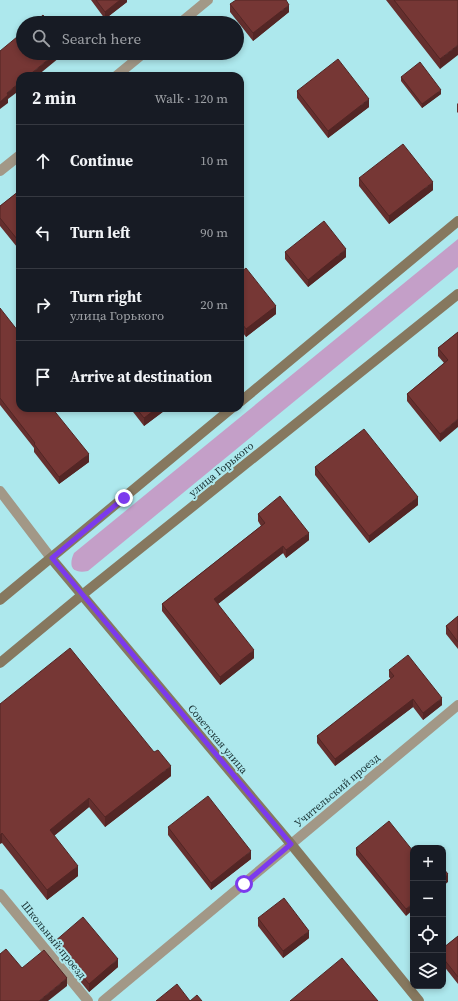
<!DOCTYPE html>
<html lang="en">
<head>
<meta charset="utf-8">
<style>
  :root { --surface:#171b24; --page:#242831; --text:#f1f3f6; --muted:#9ea1a6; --line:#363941 }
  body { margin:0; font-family:"Source Serif 4",serif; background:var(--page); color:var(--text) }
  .controls { position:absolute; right:12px; bottom:12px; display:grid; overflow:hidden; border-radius:8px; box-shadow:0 2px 6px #0003 }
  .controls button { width:36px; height:36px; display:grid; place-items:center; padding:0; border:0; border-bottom:1px solid var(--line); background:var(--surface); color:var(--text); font:20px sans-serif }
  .stop { position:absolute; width:12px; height:12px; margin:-9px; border:3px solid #7c3aed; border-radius:50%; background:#fff }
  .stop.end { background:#7c3aed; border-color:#fff; box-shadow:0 1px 4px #0008 }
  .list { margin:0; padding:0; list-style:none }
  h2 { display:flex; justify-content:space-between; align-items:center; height:52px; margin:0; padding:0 16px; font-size:17px }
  h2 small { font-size:13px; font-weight:400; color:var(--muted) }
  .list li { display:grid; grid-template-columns:26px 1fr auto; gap:12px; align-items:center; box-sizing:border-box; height:72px; padding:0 16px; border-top:1px solid var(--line) }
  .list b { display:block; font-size:15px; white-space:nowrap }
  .list p { margin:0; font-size:13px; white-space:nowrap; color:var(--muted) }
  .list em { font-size:13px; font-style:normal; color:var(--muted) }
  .icon { flex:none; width:22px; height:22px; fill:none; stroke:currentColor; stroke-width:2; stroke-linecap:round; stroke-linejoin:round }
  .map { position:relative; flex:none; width:458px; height:1001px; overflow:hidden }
  .search { position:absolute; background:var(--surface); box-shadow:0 2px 6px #0003; left:16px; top:16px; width:228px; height:44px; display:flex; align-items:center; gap:10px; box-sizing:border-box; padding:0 14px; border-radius:22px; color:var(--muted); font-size:15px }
  .panel { position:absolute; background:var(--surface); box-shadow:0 2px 6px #0003; left:16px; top:72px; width:228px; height:340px; border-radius:12px }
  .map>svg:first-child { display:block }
</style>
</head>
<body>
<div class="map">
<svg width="458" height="1001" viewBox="0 0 458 1001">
  <rect width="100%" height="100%" fill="#ade8ed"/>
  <path fill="#c49fc8" d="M458,239v28l-370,304c-16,3 -20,-5 -14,-18z"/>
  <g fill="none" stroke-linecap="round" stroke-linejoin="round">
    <path stroke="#a29887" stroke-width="10" d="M180,23l28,-23
      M116,76l28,-23
      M0,171l20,-16
      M0,491l51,67
      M0,894l88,107
      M103,1001l355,-296"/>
    <path stroke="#86785f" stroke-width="10" d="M240,402l218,-181
      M51,558l240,286 128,157
      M0,600l232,-192
      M0,663l82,-68 376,-301"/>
  </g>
  <path fill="#652f2e" d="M91,0h36v2l-22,17z
    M386,0h72l-18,69z
    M230,4l59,8 -36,29 -23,-29z
    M401,77l40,17 -19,14 -21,-27z
    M297,91l72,16 -41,31 -31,-40z
    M458,103v10l-1,-1v-8z
    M359,178l74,12 -44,34 -30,-38z
    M19,191l-2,56 -17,-21v-20z
    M285,252l61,5 -38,30 -23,-28z
    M240,273l36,41 -30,23 -6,-8z
    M0,308l20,100 69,54 -30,22 -25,-32v-4l-34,-43z
    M458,332l-18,110 -33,-41v-7l37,-31 -6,-7v-8z
    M130,408h34v3l-20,15z
    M315,467l103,38 -49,38 -54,-68z
    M258,514l51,26 -23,18 -3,-5 -65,51 36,54 -34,27 -58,-74v-7l99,-78 -3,-5z
    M458,616v33l-12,-15v-8z
    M389,670l53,35 -19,15 -10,-13 -78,59 -18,-23v-7l74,-57 -2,-2z
    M0,704l171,72 -66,51 -16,-20 -35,29 24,40 -31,24 -45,-57z
    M168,827l83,32 -40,31 -43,-55z
    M356,848l57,3 -7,65 -50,-61z
    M258,918l51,20 -26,20 -25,-32z
    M458,936v48l-15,-19v-17z
    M54,942l64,25 -29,25 -35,-43z"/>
  <path fill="#532625" d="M120,0h7v2l-22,17v-7z
    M289,5v7l-36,29v-8z
    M458,45v10l-18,14v-10z
    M56,53h9l-28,23h-9z
    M20,82v8l-12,9v4l-8,6v-7l7,-9z
    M441,90v4l-19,14v-4z
    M369,99v8l-41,31v-7z
    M244,182v8l-4,3v-8z
    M433,182v8l-44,34v-8z
    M20,237v8l-3,2v-8z
    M346,249v8l-38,30v-7z
    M276,306v8l-30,23v-8z
    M157,408h7v3l-20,15v-8z
    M458,419v8l-18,15v-8z
    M89,454v8l-30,22v-7z
    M418,497v8l-49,38v-7z
    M309,533v7l-23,18v-8z
    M283,546v7l-69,54v-8z
    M254,650v8l-34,27v-8z
    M442,698v7l-19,15v-7z
    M413,699v8l-78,59v-7z
    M171,766v10l-66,51v-10z
    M89,798v9l-39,32v-9z
    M2,833v10l-2,1v-9z
    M251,851v8l-40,31v-7z
    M78,866v10l-31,24v-10z
    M448,874v8l-5,4v-8z
    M413,903v7l-7,6v-7z
    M309,931v7l-26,20v-7z
    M118,959v8l-29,25v-8z
    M67,978v8l-19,15h-9z"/>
  <path fill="#763735" stroke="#532625" d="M96,0h24l-15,12z
    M236,0h50l3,5 -36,28 -23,-29z
    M394,0h64v45l-18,14z
    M43,15l6,8h-15z
    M23,32v21h33l-28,23h-8v6l-13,11 1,2 -8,7v-51z
    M338,59l31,40 -41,32 -31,-40z
    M420,62l21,28 -19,14 -21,-27z
    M403,144l30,38 -44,34 -30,-38z
    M240,178l4,4 -4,3z
    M19,191l1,1v45l-3,2 -17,-21v-12z
    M324,221l22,28 -38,31 -23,-28z
    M246,268l30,38 -30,23 -6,-8v-48z
    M0,308l18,23 1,-1 1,1v77h32l37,46 -30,23 -25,-33 1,-1 -35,-45z
    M458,332v87l-18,15 -33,-40 41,-34 -10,-12z
    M136,408h21l-13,10z
    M364,429l54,68 -49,39 -54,-69z
    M280,496l29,37 -23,17 -3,-4 -69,53 40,51 -34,27 -58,-73 103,-81 -7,-9z
    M458,616v26l-12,-16z
    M70,648l84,104 4,-2 13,16 -66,51 -16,-19 -39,32 28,36 -31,24 -45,-57 -2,2v-131z
    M408,655l34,43 -19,15 -10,-14 -78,60 -18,-23 77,-60 -5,-6z
    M208,796l43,55 -40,32 -43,-56z
    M389,821l24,30v52l-7,6 -50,-61z
    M443,868l5,6 -5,4z
    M284,898l25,33 -26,20 -25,-33z
    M83,917l35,42 -29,25 -35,-42z
    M458,936v41l-15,-19v-10z
    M6,949l16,19 22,-18 23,28 -28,23h-39v-47z
    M342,958l36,43h-88z
    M177,984l13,17h-34z
    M197,995l5,6h-12z"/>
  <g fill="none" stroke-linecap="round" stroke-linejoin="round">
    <path stroke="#7c3aed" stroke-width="5" d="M124,498l-72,60 239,286 -47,40"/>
  </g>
  <g text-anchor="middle" stroke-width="4" stroke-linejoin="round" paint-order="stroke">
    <g font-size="11" fill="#183032" stroke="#ade8ed">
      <text transform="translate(221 469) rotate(-39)" y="4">улица Горького</text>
      <text transform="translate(218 739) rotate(50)" y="4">Советская улица</text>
      <text transform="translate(337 790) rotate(-40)" y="4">Учительский проезд</text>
      <text transform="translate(54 940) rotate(51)" y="4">Школьный проезд</text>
    </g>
  </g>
</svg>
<div class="controls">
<button>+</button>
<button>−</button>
<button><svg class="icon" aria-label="locate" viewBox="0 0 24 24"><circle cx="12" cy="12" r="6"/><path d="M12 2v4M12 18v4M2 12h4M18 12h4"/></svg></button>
<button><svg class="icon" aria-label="layers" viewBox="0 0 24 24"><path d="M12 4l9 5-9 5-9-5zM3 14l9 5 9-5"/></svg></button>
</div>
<div class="stop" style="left:244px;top:884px"></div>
<div class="stop end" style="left:124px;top:498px"></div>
<div class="search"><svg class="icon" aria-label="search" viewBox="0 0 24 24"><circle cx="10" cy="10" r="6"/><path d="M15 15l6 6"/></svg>Search here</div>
<section class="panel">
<h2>2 min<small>Walk · 120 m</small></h2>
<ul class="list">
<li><svg class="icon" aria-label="ahead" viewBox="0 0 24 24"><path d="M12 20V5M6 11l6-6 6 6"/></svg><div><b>Continue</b></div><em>10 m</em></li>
<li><svg class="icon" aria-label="left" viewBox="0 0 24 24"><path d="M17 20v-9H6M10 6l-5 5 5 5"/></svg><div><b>Turn left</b></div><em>90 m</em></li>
<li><svg class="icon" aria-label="right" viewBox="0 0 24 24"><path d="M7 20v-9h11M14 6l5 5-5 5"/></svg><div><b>Turn right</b><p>улица Горького</p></div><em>20 m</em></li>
<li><svg class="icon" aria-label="arrive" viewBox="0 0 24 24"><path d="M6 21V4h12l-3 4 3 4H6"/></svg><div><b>Arrive at destination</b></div></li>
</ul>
</section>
</div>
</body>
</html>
